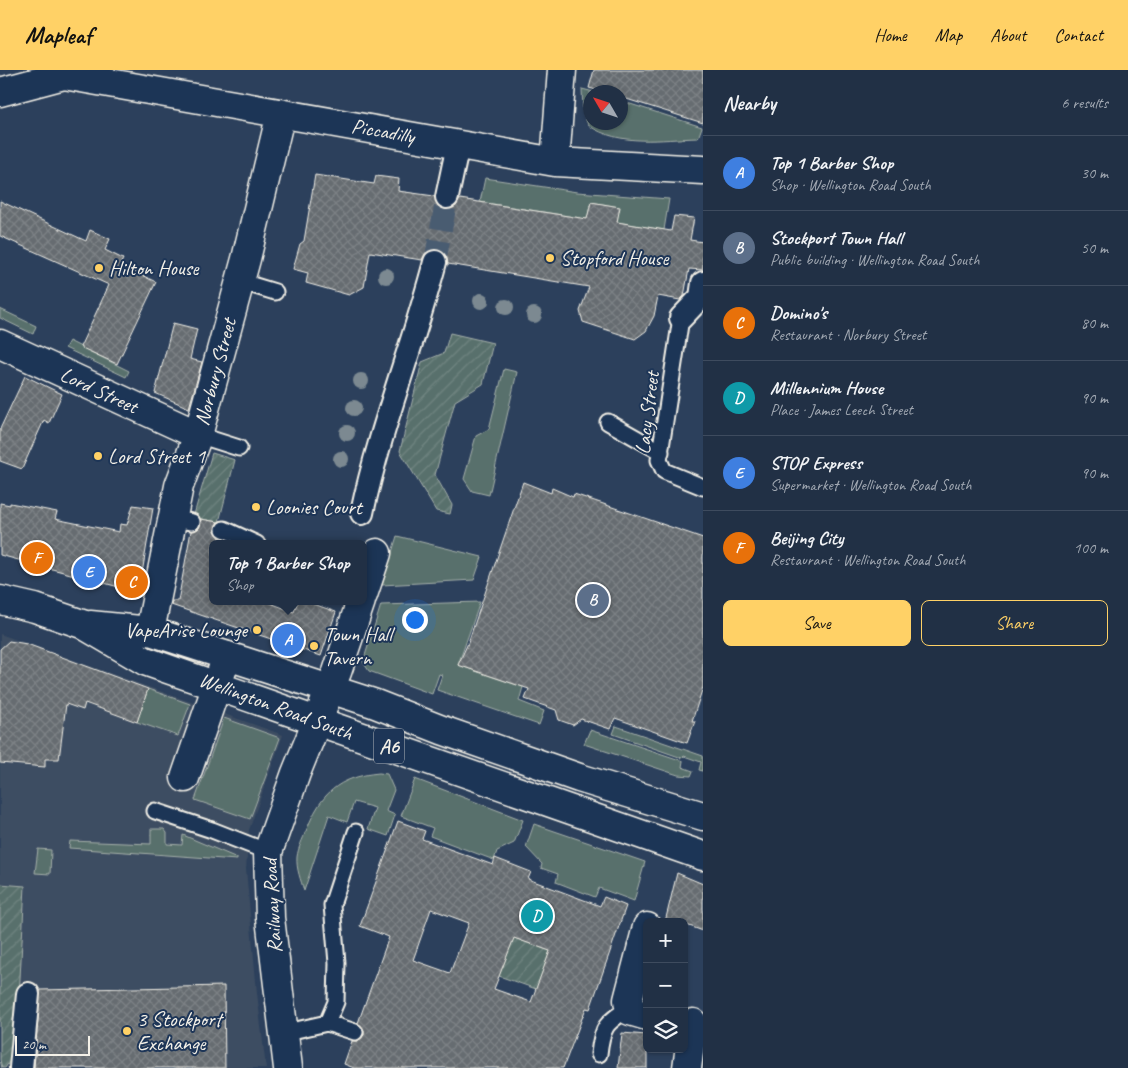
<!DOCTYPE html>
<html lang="en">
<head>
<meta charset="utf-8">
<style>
  :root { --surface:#213045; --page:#29384c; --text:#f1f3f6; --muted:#a2a9b3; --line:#3e4b5e; --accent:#ffd166 }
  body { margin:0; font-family:Caveat,sans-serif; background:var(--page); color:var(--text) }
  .controls { position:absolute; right:15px; bottom:15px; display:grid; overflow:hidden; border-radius:8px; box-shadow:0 1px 4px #0004 }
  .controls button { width:45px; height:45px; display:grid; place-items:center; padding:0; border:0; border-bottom:1px solid var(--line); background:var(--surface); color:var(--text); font:25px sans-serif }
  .compass { position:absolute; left:583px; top:15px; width:45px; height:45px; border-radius:50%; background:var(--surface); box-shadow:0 1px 4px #0004; rotate:309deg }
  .scale { position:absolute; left:15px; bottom:12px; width:75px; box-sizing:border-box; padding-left:5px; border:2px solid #f4f1e8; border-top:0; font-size:14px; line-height:18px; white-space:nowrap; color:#f4f1e8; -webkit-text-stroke:4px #1d3557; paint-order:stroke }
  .you { position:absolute; left:414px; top:549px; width:18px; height:18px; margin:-12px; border:4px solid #fff; border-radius:50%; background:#1a73e8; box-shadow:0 0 0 8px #1a73e833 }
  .badge { display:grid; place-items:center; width:32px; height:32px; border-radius:50%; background:var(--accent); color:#fff; font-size:16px; font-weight:700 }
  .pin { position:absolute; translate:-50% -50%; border:2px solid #fff; box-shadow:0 1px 5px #0006 }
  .popup { position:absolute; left:209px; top:470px; width:158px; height:65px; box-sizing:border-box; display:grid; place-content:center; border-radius:8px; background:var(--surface); filter:drop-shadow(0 1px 4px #0005); font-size:16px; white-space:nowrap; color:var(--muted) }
  .popup b { font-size:19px; color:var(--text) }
  .popup::after { content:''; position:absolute; left:50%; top:100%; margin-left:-10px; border:10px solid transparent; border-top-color:var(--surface) }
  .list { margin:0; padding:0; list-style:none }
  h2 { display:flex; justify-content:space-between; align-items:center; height:65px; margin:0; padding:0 20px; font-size:21px }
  h2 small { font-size:16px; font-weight:400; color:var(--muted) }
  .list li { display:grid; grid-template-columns:32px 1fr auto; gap:15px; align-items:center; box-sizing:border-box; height:75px; padding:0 20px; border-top:1px solid var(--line) }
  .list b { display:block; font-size:19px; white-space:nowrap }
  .list p { margin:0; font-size:16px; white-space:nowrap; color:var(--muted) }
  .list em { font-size:16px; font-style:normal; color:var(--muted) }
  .actions { display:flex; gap:10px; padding:15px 20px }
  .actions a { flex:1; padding:11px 0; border:1px solid var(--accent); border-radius:8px; text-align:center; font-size:18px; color:var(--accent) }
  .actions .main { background:var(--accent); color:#111 }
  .icon { flex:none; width:28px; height:28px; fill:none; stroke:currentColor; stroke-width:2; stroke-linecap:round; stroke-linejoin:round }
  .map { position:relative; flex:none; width:703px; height:998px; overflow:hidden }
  header { display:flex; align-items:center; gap:30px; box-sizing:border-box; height:70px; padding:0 25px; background:var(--accent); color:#111 }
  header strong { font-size:24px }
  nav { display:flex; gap:28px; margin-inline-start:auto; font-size:18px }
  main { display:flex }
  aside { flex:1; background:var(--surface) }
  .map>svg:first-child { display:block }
</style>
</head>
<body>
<header>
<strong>Mapleaf</strong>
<nav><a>Home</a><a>Map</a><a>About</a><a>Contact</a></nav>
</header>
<main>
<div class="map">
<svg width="703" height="998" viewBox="0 0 703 998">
  <defs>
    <pattern id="garden-furrows" width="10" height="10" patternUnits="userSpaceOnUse" patternTransform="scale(1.25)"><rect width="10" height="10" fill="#58706c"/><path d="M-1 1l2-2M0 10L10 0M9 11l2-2" fill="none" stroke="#718581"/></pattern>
    <pattern id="building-cross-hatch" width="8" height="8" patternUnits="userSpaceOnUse" patternTransform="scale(1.25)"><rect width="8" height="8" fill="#666c71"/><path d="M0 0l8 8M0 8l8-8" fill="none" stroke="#7c8185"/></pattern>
  </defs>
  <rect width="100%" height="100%" fill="#2c405c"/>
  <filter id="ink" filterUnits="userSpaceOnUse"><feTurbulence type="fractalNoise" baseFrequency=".02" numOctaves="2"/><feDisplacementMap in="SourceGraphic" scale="10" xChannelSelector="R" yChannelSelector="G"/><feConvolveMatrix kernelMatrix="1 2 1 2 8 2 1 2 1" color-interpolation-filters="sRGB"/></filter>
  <g filter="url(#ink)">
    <path fill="#3d4d62" d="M0,564l283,101 -34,95 -3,39 11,124 9,75h-266z"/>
    <path fill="#58706c" stroke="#a6b0aa" d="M582,19l12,3h-4v30h30l1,-21 81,26 -4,11c-37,1 -78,9 -110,-13l-5,-13z
      M485,108l92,14 92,7 -5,31 -47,-8 2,-15 -28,-5 -4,17 -107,-17z
      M0,239l36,17 -3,8 -33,-16z
      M69,271l60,30 -3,6 -61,-29z
      M504,299l13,3 -28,123 -17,-4 -8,-12 12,-43 13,-7z
      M397,466l85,21 -8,23 -92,5z
      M480,532l-22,63 65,22 -4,14 25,10 -5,14 -102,-35 5,-15 -3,-1 -7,20 -63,-23 -6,-9 18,-57z
      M148,619l42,15 -12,32 -41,-14z
      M224,648l56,20 -30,81 -55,-19z
      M616,656l87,30v15l-4,-1 2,-8 -17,-6 -2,2 -69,-24z
      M590,660l93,31 -1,6 11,4 -2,5 -13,-1 -94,-31z
      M379,703l8,1 7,16 -8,21 9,4 -7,21 -20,-7 7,-21 -21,-6 -7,20 -18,-7 -25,76c-3,-11 -8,-22 -7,-34 1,-9 6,-18 9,-26 15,-37 31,-54 73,-58z
      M415,709l108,41 -9,23 -17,8 -3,9 -64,-24 3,-8 -32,-12z
      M534,754l111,38 -11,39 -35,-13 -4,9 -39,-15 2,-8 -17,-6 1,-4 -16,-17z
      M151,759h13l3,4v11l15,1 1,-10 54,23v2l-168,-12 1,-7 81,3z
      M38,779l13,1 -1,24 -15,-1z"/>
    <path fill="url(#garden-furrows)" stroke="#a6b0aa" d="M450,263l43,10 -10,41 -28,17 -20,74 17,30 -2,9 -14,-3 -36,-60 22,-89 22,-9z
      M212,383l23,7 -16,62 -26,-4z
      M0,814l25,2 -9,166 -11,16h-3l-2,-8z
      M514,868l36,13 -14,38 -37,-13z"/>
    <path fill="url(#building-cross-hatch)" stroke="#f4f1e8" fill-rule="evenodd" d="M594,0h109v53l-83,-26v-5h-16l-15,-4z
      M315,105l59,9 2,-8 23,3 -1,12 36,5 4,10 7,4 11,-4 4,-7 127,20 4,-17 29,5 -3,15 54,9 3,-15 20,2 -4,22 13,2v28l-14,-1 -5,27 -4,4 -22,-4 -4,20 -8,15 -11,8 -52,-17 -3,-11 9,-24 -141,-23 -3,-11 -7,-4 -12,3 -4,8 -52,-8 -6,35 -15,8 -43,-12 2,-10 -15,-4 7,-25 4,-3z
      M0,131l86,40 4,-11 20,9 -5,11 18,9 -3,6 36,17 -39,82 -37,-17 29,-62 -109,-49z
      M173,253l24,6 -7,30 12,3 -13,46 -34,-15z
      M25,306l37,18 -13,29 -5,-3 -22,49 -22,-8v-32z
      M523,412l28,11 1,-5 21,9 1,-3 129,44v149l-11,34h3l-8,22 -72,-25 -5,11 -29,-10 -8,6 -14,-5 -3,-10 -31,-11 4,-10 -71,-24 10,-22z
      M0,433l10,2v-2l47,9 -2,7 64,13 1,-8 7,1 6,-20 20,3 -13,77 -10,5 -130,-35z
      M201,449l17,3 -3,8 5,8v6h-7v57h52l29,11 4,-11h7l31,11 -15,44 -150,-51 1,-4h6l13,-70 8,-3z
      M9,571l18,3 121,45 -11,33 -52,-19 -2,7 -17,-6 -7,55h-14v8l-45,-4v-114z
      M398,751l27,10 -3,8 71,26 2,-7 36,14 -3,7 72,27 4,-9 22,9 -36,103 -4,-1 -23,60h-209l-10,-4 8,-23h5l7,-6v-5l-6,-7 31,-86 -29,-11zM431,839l38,14 -19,50 -37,-13zM514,868l36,13 -19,51 -37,-13z
      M677,803l26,11v47l-19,-7v-2h-19z
      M224,916l1,82h-191l6,-78z
      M622,963l25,2v33h-29z"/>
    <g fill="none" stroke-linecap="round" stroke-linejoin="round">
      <path stroke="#4a5b71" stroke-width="22" stroke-dasharray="22 11" stroke-linecap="butt" d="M435,192l12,-65"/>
      <defs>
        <path id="service" d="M239,211l36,11
          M681,248l-22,142 5,11 39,16
          M608,352l53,30
          M198,365l41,13
          M172,449l20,3
          M224,459l33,15
          M155,741l57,19 56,22
          M327,953l9,-21 1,-39 -5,-58 24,-73
          M283,963l44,-10 28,9
          M599,984c3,-28 7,-31 30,-46"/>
        <path id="pedestrian" d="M447,127l11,-52
          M681,248l20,-21 2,-14
          M362,443c18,-85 51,-167 73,-251
          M21,998l7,-74"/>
        <path id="minor" d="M57,0l7,5 491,87 148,8
          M0,22l64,-17
          M555,92l7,-92
          M0,274l198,91
          M363,525l14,-42
          M150,561l29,-145 19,-51 48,-176 35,-146
          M185,708l42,-122
          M647,857l-19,73 2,11 17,5
          M288,998l-18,-150 -2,-66 28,-79 41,-101 24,-71
          M687,998l6,-45"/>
        <path id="trunk" d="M0,530l35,8 47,16 63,37 558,195
          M90,555l60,6 223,72 69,27 137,48 124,38"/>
      </defs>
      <use href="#service" stroke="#f4f1e8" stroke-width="19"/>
      <use href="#pedestrian" stroke="#f4f1e8" stroke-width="26"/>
      <use href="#minor" stroke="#f4f1e8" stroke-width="31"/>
      <use href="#trunk" stroke="#f4f1e8" stroke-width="31"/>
      <use href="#service" stroke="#1d3557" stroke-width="15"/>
      <use href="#pedestrian" stroke="#1d3557" stroke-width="22"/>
      <use href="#minor" stroke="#1d3557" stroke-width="28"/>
      <use href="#trunk" stroke="#1d3557" stroke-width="28"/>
    </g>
    <g fill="#7c8991">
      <circle cx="386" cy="206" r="8"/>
      <circle cx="481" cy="231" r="8"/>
      <circle cx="506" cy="237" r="8"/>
      <circle cx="534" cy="245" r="8"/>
      <circle cx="361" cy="311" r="8"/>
      <circle cx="354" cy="338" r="8"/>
      <circle cx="347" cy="363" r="8"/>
      <circle cx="341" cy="389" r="8"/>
    </g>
  </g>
  <g fill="#ffd166" stroke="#1d3557" stroke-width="2">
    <circle cx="550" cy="188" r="5"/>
    <circle cx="99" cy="198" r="5"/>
    <circle cx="98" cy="386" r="5"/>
    <circle cx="256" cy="437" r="5"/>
    <circle cx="257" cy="560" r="5"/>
    <circle cx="314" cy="576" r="5"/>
    <circle cx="127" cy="961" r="5"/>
  </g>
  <g text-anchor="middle" stroke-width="4" stroke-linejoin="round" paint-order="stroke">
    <rect fill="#1d3557" stroke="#b4b9bc" stroke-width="1" x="374" y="658.5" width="30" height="35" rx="4"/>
    <g font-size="20" font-weight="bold" fill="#f4f1e8">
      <text x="389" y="683">A6</text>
    </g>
    <g font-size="21" fill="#f4f1e8" stroke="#1d3557">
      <text transform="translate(383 61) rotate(10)" y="7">Piccadilly</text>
      <text transform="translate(215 302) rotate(-75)" y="7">Norbury Street</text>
      <text transform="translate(99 320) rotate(25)" y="7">Lord Street</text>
      <text transform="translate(647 343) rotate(-83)" y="7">Lacy Street</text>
      <text transform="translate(276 636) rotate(20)" y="7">Wellington Road South</text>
      <text transform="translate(272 836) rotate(-93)" y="7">Railway Road</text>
    </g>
    <g font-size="21" fill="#f4f1e8" stroke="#1d3557" text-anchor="start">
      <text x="560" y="195">Stopford House</text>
      <text x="109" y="205">Hilton House</text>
      <text x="108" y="393">Lord Street 1</text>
      <text x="266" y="444">Loonies Court</text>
      <text x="247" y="567" text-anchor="end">VapeArise Lounge</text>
      <text x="324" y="571">Town Hall<tspan x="324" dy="24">Tavern</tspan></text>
      <text x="137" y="956">3 Stockport<tspan x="137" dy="24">Exchange</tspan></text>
    </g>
  </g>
</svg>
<div class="controls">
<button>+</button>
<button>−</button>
<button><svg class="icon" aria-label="layers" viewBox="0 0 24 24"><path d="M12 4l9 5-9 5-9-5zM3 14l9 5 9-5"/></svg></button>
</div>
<svg class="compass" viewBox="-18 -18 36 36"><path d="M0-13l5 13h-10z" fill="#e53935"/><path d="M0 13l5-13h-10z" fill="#a2a9b3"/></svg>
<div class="scale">20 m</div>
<div class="you"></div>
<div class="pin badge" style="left:288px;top:570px;background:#3f7fe0">A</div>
<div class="popup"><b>Top 1 Barber Shop</b>Shop</div>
<div class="pin badge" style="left:593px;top:530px;background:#5c6f8a">B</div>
<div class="pin badge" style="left:132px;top:512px;background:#e8710a">C</div>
<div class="pin badge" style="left:537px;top:846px;background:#0f9aa8">D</div>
<div class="pin badge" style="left:89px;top:502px;background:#3f7fe0">E</div>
<div class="pin badge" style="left:37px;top:488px;background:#e8710a">F</div>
</div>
<aside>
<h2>Nearby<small>6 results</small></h2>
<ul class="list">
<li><span class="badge" style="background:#3f7fe0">A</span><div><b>Top 1 Barber Shop</b><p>Shop · Wellington Road South</p></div><em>30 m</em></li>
<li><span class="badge" style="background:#5c6f8a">B</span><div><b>Stockport Town Hall</b><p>Public building · Wellington Road South</p></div><em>50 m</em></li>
<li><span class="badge" style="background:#e8710a">C</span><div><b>Domino's</b><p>Restaurant · Norbury Street</p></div><em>80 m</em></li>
<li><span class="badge" style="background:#0f9aa8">D</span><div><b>Millennium House</b><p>Place · James Leech Street</p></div><em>90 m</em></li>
<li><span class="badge" style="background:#3f7fe0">E</span><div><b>STOP Express</b><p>Supermarket · Wellington Road South</p></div><em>90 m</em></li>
<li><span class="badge" style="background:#e8710a">F</span><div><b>Beijing City</b><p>Restaurant · Wellington Road South</p></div><em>100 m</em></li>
</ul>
<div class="actions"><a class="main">Save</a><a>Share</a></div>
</aside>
</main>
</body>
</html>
